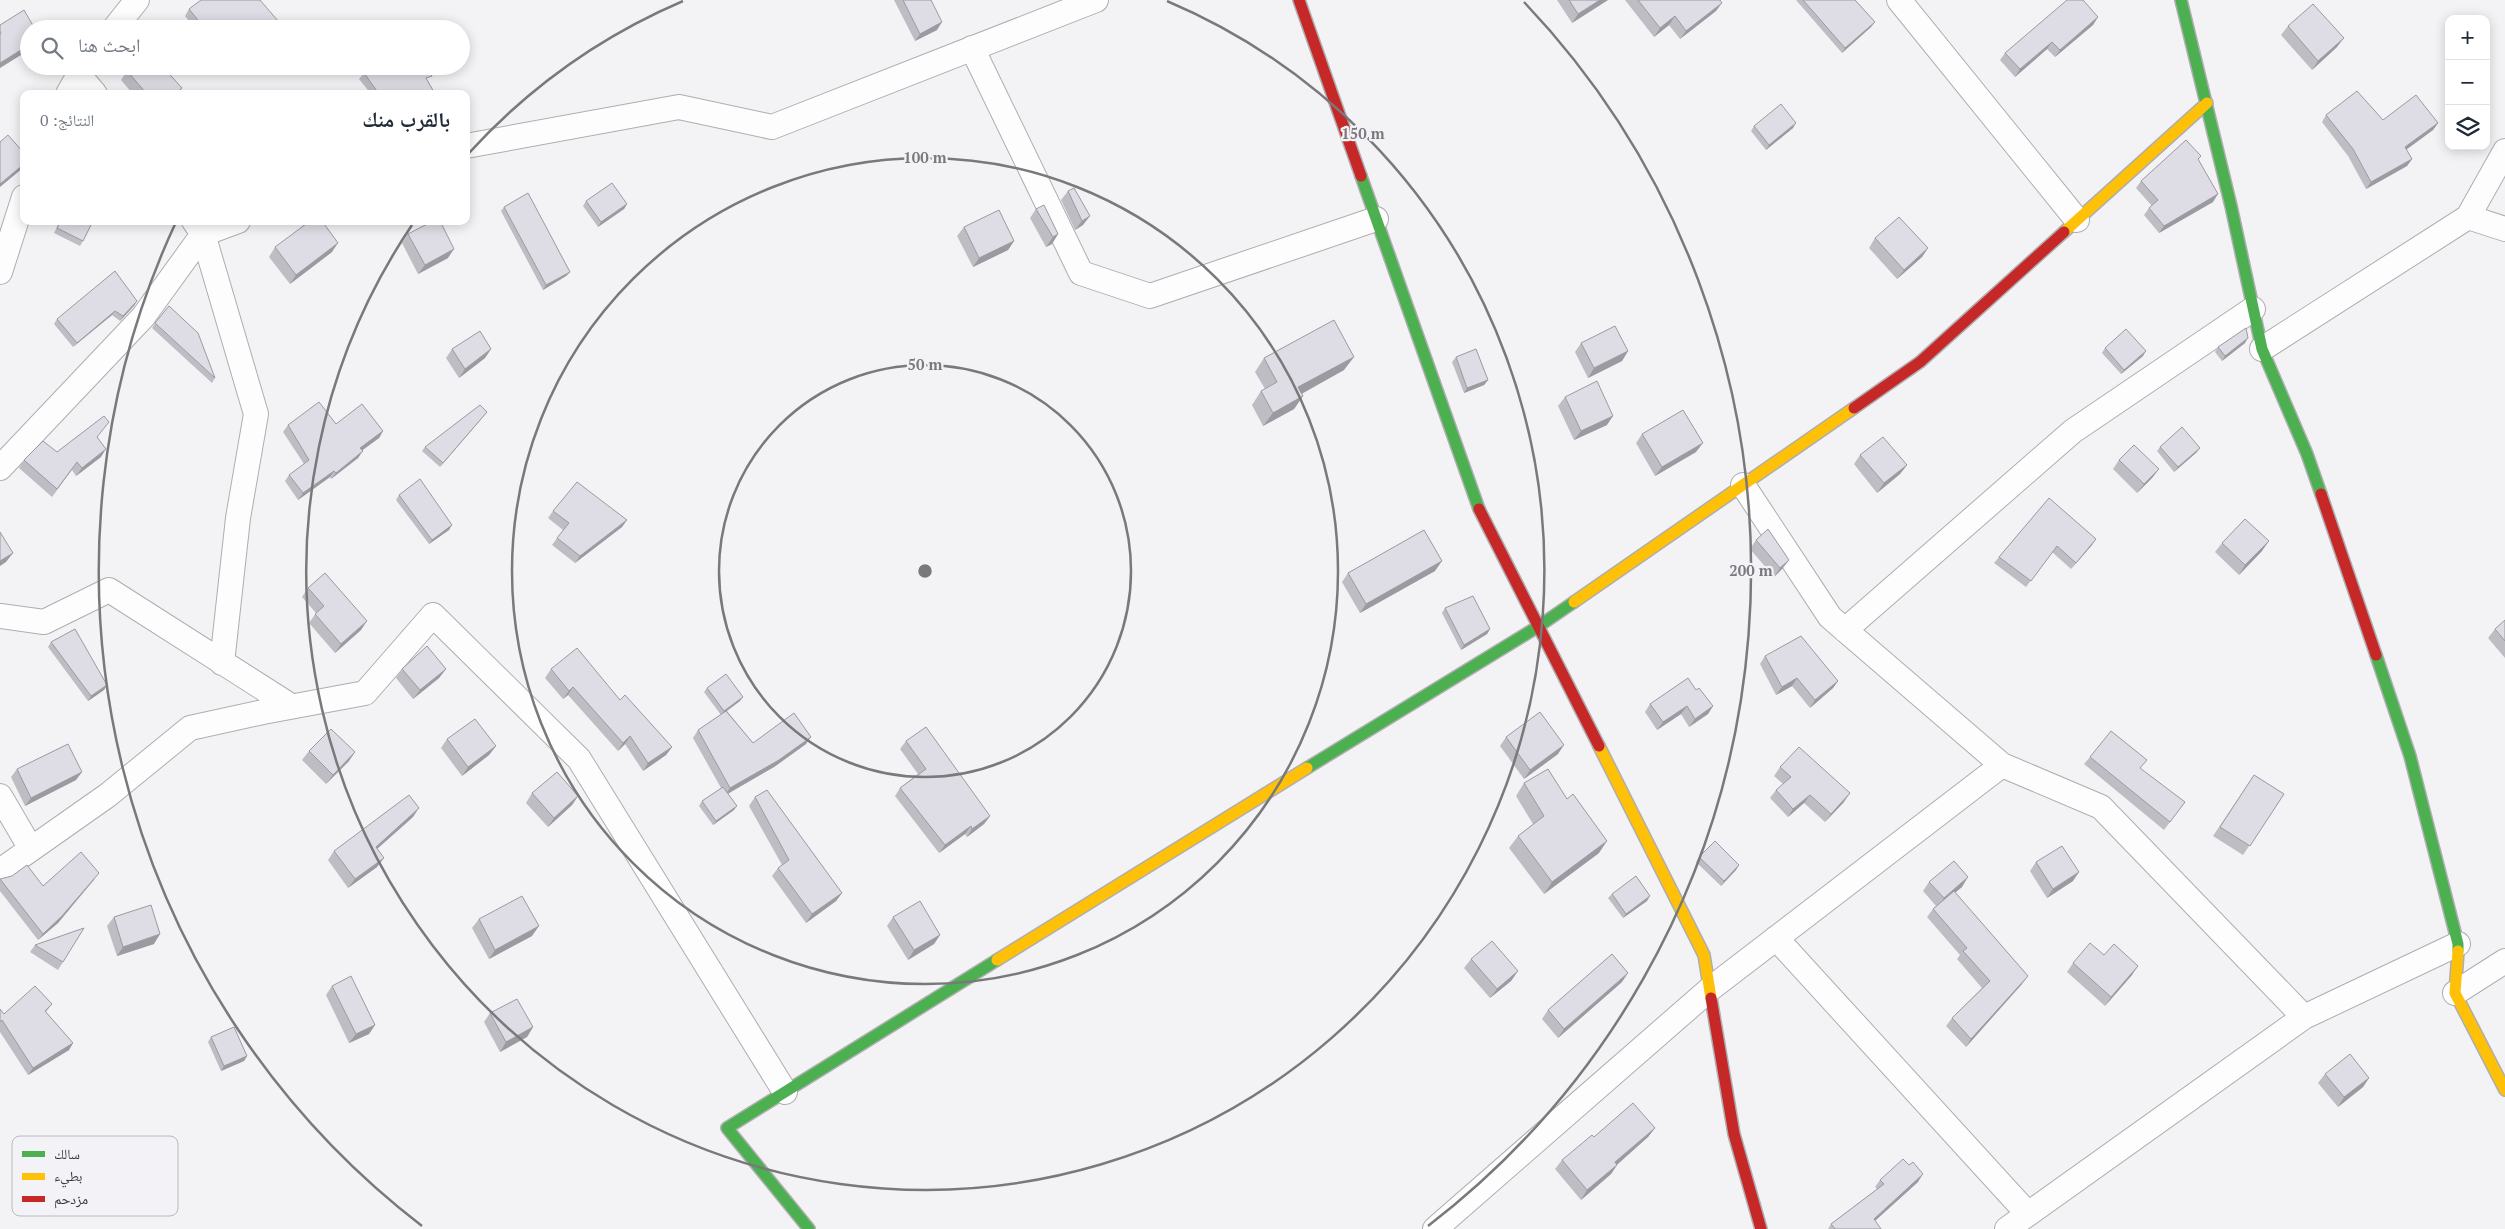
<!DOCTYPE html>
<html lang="ar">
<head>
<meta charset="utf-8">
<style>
	:root { --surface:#fff; --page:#f6f6f7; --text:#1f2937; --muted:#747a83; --line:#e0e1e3 }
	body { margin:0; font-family:"PT Serif","Noto Naskh Arabic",serif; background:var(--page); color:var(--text); direction:rtl }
	.controls { position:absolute; right:15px; top:15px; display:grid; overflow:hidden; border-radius:10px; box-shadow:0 2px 12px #0003 }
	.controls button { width:45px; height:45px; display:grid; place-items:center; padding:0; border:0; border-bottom:1px solid var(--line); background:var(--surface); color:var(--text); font:25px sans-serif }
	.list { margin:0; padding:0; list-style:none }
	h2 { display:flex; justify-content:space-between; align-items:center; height:65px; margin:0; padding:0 20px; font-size:21px }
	h2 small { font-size:16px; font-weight:400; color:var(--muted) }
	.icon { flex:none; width:28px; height:28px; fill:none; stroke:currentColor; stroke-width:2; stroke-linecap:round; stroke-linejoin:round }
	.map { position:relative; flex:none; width:2505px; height:1229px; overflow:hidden; direction:ltr }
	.search { position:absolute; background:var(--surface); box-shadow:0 2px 12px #0003; left:20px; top:20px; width:450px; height:55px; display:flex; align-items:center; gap:12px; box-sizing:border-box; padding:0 18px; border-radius:28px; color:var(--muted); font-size:19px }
	.panel { position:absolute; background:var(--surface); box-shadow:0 2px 12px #0003; left:20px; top:90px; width:450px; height:135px; border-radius:10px; direction:rtl }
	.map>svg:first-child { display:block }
</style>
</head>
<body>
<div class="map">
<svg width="2505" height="1229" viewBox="0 0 2505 1229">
	<rect width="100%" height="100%" fill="#f3f3f6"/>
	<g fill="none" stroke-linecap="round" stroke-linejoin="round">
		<g stroke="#aeaeb1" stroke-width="26">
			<path id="street" d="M1899,0L2077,220
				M114,29L137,0
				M972,48L1081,273L1150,296L1376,219
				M78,74L95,94
				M68,94L84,66
				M466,146L679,107L772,127L1096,0
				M2468,217L2505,229
				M194,221L203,234L256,414L238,518L222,663
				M0,272L24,197
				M2262,349L2468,217L2505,151
				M0,468L143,317L203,234L238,221
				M1743,485L1830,617L2002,765
				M0,616L44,622L109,590L291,706
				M1845,630L2073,431L2253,309
				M0,796L31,849
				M0,871L108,795L190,728L263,712L365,693L433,615L579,759L785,1092
				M1776,938L2028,1214
				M2455,993L2505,961
				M1435,1229L1710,989L2002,765L2101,807L2304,1017
				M2007,1229L2304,1017L2458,944"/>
		</g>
		<g stroke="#aeaeb1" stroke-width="14">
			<path id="fast" d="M2181,0L2231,206L2262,349L2307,454L2321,494
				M1361,176L1479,509
				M2376,655L2410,756L2458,944V951
				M1307,768L1539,626L1574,602
				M809,1229L727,1128L997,960"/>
		</g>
		<g stroke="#aeaeb1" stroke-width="14">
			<path id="slow" d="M2064,232L2207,103
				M1574,602L1854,408
				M1599,746L1704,955L1711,998
				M2458,951L2455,993L2505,1090
				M997,960L1307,768"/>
		</g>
		<g stroke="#aeaeb1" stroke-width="14">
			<path id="jam" d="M1299,0L1361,176
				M1854,408L1920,362L2064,232
				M2321,494L2376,655
				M1479,509L1599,746
				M1711,998L1734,1134L1761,1229"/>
		</g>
		<use href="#street" stroke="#fdfdfe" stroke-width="24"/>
		<use href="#fast" stroke="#4caf50" stroke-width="11"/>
		<use href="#slow" stroke="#ffc107" stroke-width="11"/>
		<use href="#jam" stroke="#c62828" stroke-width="11"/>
	</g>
	<path fill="#bfbdc4" d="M894,0H931L937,30L915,41Z
		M1557,0H1608L1572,23Z
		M1625,0H1720L1716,11L1680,39L1669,25L1654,37Z
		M1796,0H1855L1875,22L1871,27L1842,53Z
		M189,9L285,29H195L185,16Z
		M2098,17L2093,25L2055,57L2047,49L2015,77L2000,60L2005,53Z
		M2288,26L2337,47L2312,70L2281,35Z
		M234,66H248L241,73Z
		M127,71L182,88L178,94H133L121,80Z
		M364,73L428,81L435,94H371L359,79Z
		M2326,115L2383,120L2438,123L2433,130L2406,150L2412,159L2407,166L2366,189L2348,156L2322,122Z
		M1754,126L1793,128L1766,150L1751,131Z
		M2201,156L2198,160L2213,202L2159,233L2144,215L2149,208L2152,206L2136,188L2141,181Z
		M1074,188L1083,225L1075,230L1061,200L1068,191Z
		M586,201L627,204L624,209L598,227L583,206Z
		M504,207L570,272L566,276L543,290L501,211Z
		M1036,209L1058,234L1052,244L1046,247L1030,218Z
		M60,221H93L83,241L80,246L54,233Z
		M964,227L1014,241L1008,250L973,267L957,236Z
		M408,234L448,258L418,274L402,243Z
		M1875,238L1928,248L1922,257L1897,279L1869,248Z
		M275,247L332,252L290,284L269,257Z
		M137,301L120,321L112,315L73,347L54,324L57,319Z
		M155,323L215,378L212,383L152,328Z
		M1581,343L1628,351L1622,361L1588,378L1575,352Z
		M2245,343L2222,361L2215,352L2218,347Z
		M2105,348L2143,356L2121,374L2102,353Z
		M452,349H491L485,358L459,378L446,358Z
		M1456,357L1488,380L1484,385L1464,393L1452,362Z
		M1264,358L1344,370L1302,393L1303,396L1294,409L1263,426L1252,405L1261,391L1265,389L1255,372Z
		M1565,397L1607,425L1574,440L1558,406Z
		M487,412L440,467L422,451L425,447Z
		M336,424L383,431L379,438L362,450L358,458L331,479L330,477L298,500L285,481L289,475L304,464L283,432L288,425Z
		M1642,434L1696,452L1655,476L1636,443Z
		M97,437L101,457L76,476L72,470L52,497L19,468L24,460L57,452Z
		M2160,447L2197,452L2174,472L2157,451Z
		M1860,455L1907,465L1900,474L1877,493L1854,464Z
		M2119,460L2159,469L2152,478L2137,493L2113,469Z
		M399,495L449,530L429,544L396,500Z
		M2049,498L2092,545L2071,569L2052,552L2026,587L1994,563L1999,557Z
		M553,511L627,520L622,527L575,563L552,545L563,530L548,518Z
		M1756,540L1789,560L1782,569L1774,577L1750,549Z
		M2222,543L2262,551L2239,575L2215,552Z
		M1435,571L1360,613L1342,582L1348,573Z
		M308,588L361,630L335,653L309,623L316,613L302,597Z
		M1445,608L1490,629L1487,634L1461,650L1442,613Z
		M2505,620V658L2488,638L2495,629Z
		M51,642L107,685L104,690L88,701L48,647Z
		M1765,656L1838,681L1833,688L1810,708L1792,686L1776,695L1760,664Z
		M402,669H446L439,678L413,699L396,678Z
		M551,669L620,700L672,747L666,755L643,771L625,744L618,751L568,695L563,699L545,678Z
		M707,688L740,701L727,711L753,743L806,744L774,767L728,794L734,810L713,825L699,806L702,801L721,788L693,738L698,730L721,715L704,692Z
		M1696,690L1713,706L1708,714L1689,727L1681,714L1657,730L1645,712L1650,704Z
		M1506,737L1558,754L1524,779L1500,746Z
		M447,739L496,746L489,755L462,776L441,748Z
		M906,741L990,816L984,824L967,837L965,834L939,853L895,796L900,788L918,774L900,749Z
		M309,751L349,761L326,784L302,760Z
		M2090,757L2185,802L2164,830L2084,764Z
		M1780,767L1844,802L1825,822L1804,803L1788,817L1770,798L1776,790L1783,784L1774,776Z
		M17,769L76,780L25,806L11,777Z
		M2254,775L2284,794L2243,855L2213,836Z
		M1524,783L1599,853L1544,894L1509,848L1518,836L1533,824L1516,796Z
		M532,793L578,796L572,805L548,827L526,803Z
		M755,797L842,893L836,901L806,923L772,876L778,868L782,865L749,806Z
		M413,817L377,849V867L348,888L328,860L334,851Z
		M1699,857L1736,870L1721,886L1696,862Z
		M2036,862L2073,881L2047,898L2030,871Z
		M0,879L43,886L95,879L58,923L38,940L0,891Z
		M1929,882L1962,887L1955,892L2022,984L1966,1047L1946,1026L1952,1018L1982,988L1957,959L1960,955L1927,917L1933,909L1936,906L1923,891Z
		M1612,894L1647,901L1623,918L1608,898Z
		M114,917L154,944L117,956L107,926Z
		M893,917L940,935L934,944L908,960L887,926Z
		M479,919L532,936L489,959L472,928Z
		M35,945L63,962L58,970L30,952Z
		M2104,955L2132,975L2105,1006L2067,972L2073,963Z
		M1471,959L1518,971L1511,981L1490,998L1464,968Z
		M1622,982L1558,1038L1542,1019L1548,1010Z
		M332,986L375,1025L369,1034L349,1043L326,995Z
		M52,1004L46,1012L73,1043L69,1050L28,1075L0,1032V1009L4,1014Z
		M490,1013L533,1027L527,1037L500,1052L484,1022Z
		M211,1037L247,1056L244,1061L221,1071L208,1042Z
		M2325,1074L2369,1078L2363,1087L2338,1107L2318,1083Z
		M1655,1128L1648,1137L1617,1164V1165L1611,1174L1581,1200L1555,1169L1562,1160L1594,1137Z
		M1880,1180L1918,1182L1875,1221L1881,1229H1828L1831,1224L1877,1189L1875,1187Z
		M94,1184L131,1189L103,1207L91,1189Z"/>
	<path fill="#9b9aa0" d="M1600,0H1608L1572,23L1578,14Z
		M1722,3L1716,11L1680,39L1686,31Z
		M1675,16L1669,25L1654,37L1660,28Z
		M2098,17L2093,25L2055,57L2060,50Z
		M942,22L937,30L915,41L920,34Z
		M1875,22L1871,27L1842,53L1845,48Z
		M2344,38L2337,47L2312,70L2318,61Z
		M2052,42L2047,49L2015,77L2020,69Z
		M29,45V50L0,68V63Z
		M246,66H248L241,73Z
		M1796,123L1793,128L1766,150L1769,145Z
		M2438,123L2433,130L2400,154L2405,147Z
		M2412,159L2407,166L2366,189L2371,182Z
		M24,164V167L23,168L0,187V184Z
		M2218,194L2213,202L2159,233L2164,226Z
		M627,204L624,209L598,227L601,222Z
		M1090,216L1083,225L1075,230L1082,221Z
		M1058,234L1052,244L1046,247L1053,237Z
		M1014,241L1008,250L973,267L979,258Z
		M338,243L332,252L290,284L296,275Z
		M1928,248L1922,257L1897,279L1904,270Z
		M454,249L448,258L418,274L425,265Z
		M570,272L566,276L543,290L546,285Z
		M137,301L134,306L120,321L123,316Z
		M115,311L112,315L73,347L77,343Z
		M2248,338L2245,343L2222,361L2225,356Z
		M491,349L485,358L459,378L465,369Z
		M1628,351L1622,361L1588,378L1594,368Z
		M2146,351L2143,356L2121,374L2124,370Z
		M1354,357L1344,370L1289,401L1298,387Z
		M1488,380L1484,385L1464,393L1467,388Z
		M1303,396L1294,409L1263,426L1273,413Z
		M487,412L483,417L440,467L443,463Z
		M1613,416L1607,425L1574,440L1581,431Z
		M383,431L379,438L356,455L360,448Z
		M1703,443L1696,452L1655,476L1662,467Z
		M2200,448L2197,452L2174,472L2178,467Z
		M106,449L101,457L76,476L82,468Z
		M363,451L358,458L331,479L336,473Z
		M1907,465L1900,474L1877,493L1884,483Z
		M2159,469L2152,478L2137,493L2144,484Z
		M334,471L330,477L298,500L303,493Z
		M627,520L622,527L575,563L580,556Z
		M452,525L449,530L429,544L432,540Z
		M2096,539L2092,545L2071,569Z
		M2269,541L2262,551L2239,575L2245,565Z
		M13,553L6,562L0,566V561Z
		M1789,560L1782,569L1774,577L1780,568Z
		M1442,561L1435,571L1360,613L1366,604Z
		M367,621L361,630L335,653L341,644Z
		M1490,629L1487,634L1461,650L1464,645Z
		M446,669L439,678L413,699L420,690Z
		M1797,678L1792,686L1776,695L1782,687Z
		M1838,681L1833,688L1810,708L1815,700Z
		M107,685L104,690L88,701L91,696Z
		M573,687L568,695L563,699L569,691Z
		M743,697L740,701L721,715L724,711Z
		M1687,706L1681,714L1657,730L1663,722Z
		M1713,706L1708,714L1689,727L1695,719Z
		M630,736L625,744L618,751L623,743Z
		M811,737L806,744L774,767L725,795L730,788Z
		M1564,745L1558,754L1524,779L1530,770Z
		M496,746L489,755L462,776L468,767Z
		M672,747L666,755L643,771L648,763Z
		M355,752L349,761L326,784L333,775Z
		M82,772L76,780L25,806L31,798Z
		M1850,793L1844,802L1825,822L1831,814Z
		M1810,795L1804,803L1788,817L1793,809Z
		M578,796L572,805L548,827L554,818Z
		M737,806L734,810L713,825L716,821Z
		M419,808L413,817L369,856L376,847Z
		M990,816L984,824L967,837L972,829Z
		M971,826L965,834L939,853L945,845Z
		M1607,841L1599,853L1544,894L1552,882Z
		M384,858L377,867L348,888L355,879Z
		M1739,865L1736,870L1721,886L1724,881Z
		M2079,872L2073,881L2047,898L2053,889Z
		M99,873L58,923L38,940L43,934Z
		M1968,877L1962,887L1937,908L1944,898Z
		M842,893L836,901L806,923L812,914Z
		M1650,896L1647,901L1623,918L1626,914Z
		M539,926L532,936L489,959L495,950Z
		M160,934L154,944L117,956L123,947Z
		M940,935L934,944L908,960L914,950Z
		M2138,966L2132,975L2105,1006L2111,997Z
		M1518,971L1511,981L1490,998L1497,989Z
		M1628,973L1622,982L1558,1038L1564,1029Z
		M2028,976L2022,984L1966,1047L1971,1039Z
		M375,1025L369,1034L349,1043L356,1034Z
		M533,1027L527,1037L500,1052L506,1042Z
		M73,1043L69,1050L28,1075L33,1068Z
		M247,1056L244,1061L221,1071L224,1066Z
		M2369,1078L2363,1087L2338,1107L2344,1097Z
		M1655,1128L1648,1137L1609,1172L1615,1162Z
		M1617,1165L1611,1174L1581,1200L1587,1190Z
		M1923,1174L1918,1182L1868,1227L1874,1219Z
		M134,1184L131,1189L103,1207L107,1203Z"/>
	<path fill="#dedce4" stroke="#9b9aa0" d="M201,0H260L285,29H205L189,9Z
		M903,0H931L942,22L920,34Z
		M1569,0H1600L1578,14Z
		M1638,0H1720L1722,3L1686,31L1675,16L1660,28Z
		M1803,0H1855L1875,22L1845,48Z
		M2067,0H2083L2098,17L2060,50L2052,42L2020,69L2005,53Z
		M2313,4L2344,38L2318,61L2288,26Z
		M24,10L35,29H29V45L0,63V34L1,33L0,31V25Z
		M133,66H162L182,88L175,94H147L127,71Z
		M376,66H427L432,76L426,78L435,94H379L364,73Z
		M2357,91L2383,120L2416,95L2438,123L2405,147L2412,159L2371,182L2353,149L2326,115Z
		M1781,104L1796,123L1769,145L1754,126Z
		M8,135L24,153V164L0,184V142Z
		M2186,140L2201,156L2198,159L2218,194L2164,226L2149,208L2158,200L2141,181Z
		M612,183L627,204L601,222L586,201Z
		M1074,188L1090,216L1082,221L1068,191Z
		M528,193L570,272L546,285L504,207Z
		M1044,205L1058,234L1053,237L1036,209Z
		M999,210L1014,241L979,258L964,227Z
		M1899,217L1928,248L1904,270L1875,238Z
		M61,221H93L83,241L57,228Z
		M310,221H322L338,243L296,275L275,247Z
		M433,221H440L454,249L425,265L408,234Z
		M115,271L137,301L123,316L115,311L77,343L57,319Z
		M169,306L198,333L215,378L155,323Z
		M1334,320L1354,357L1298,387L1303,396L1273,413L1261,391L1277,382L1264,358Z
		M1615,326L1628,351L1594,368L1581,343Z
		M2246,328L2248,338L2225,356L2218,347Z
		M2126,329L2146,351L2124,370L2105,348Z
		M480,331L491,349L465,369L452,349Z
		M1476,349L1488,380L1467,388L1456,357Z
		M1597,381L1613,416L1581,431L1565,397Z
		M319,402L336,424L362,404L383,431L360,448L363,451L336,473L334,471L303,493L289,475L309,460L288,425Z
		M480,405L487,412L443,463L425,447Z
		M1683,410L1703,443L1662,467L1642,434Z
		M104,416L109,422L97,437L106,449L82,468L77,462L57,489L24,460L43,441L57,452Z
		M2182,427L2200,448L2178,467L2160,447Z
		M1883,437L1907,465L1884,483L1860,455Z
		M2134,445L2159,469L2144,484L2119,460Z
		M420,479L452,525L432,540L399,495Z
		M577,482L627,520L580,556L557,538L569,523L553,511Z
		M2049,498L2096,539L2076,563L2057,546L2031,581L1999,557Z
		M2245,519L2269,541L2245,565L2222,543Z
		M1768,529L1789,560L1780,568L1756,540Z
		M1424,530L1442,561L1366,604L1348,573Z
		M0,532L13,553L0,561Z
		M325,573L367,621L341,644L315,614L324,606L308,588Z
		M1473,596L1490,629L1464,645L1445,608Z
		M2505,620V641L2495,629Z
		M75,629L107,685L91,696L51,642Z
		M1801,636L1838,681L1815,700L1797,678L1782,687L1765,656Z
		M427,646L446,669L420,690L402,669Z
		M577,648L620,700L625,695L672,747L648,763L630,736L623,743L573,687L569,691L551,669Z
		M726,674L743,697L724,711L707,688Z
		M1688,678L1696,690L1699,688L1713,706L1695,719L1687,706L1663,722L1650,704Z
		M726,711L753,743L794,713L811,737L779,760L730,788L698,730Z
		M1540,712L1564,745L1530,770L1506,737Z
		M475,719L496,746L468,767L447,739Z
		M926,727L990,816L972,829L971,826L945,845L900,788L926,769L906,741Z
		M331,729L355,752L333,775L309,751Z
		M2111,731L2147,760L2140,768L2185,802L2170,822L2090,757Z
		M68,744L82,772L31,798L17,769Z
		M1799,747L1850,793L1831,814L1810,795L1793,809L1776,790L1791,777L1780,767Z
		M1548,769L1567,799L1573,794L1607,841L1552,882L1518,836L1544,816L1524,783Z
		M557,772L578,796L554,818L532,793Z
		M2254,775L2284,794L2250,846L2220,827Z
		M723,787L737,806L716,821L702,801Z
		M767,790L842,893L812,914L778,868L789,860L755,797Z
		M409,795L419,808L376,847L384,858L355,879L334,851Z
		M1715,841L1739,865L1724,881L1699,857Z
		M2062,846L2079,872L2053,889L2036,862Z
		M81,852L99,873L62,916L43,934L0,879L12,876L27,865L43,886Z
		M1954,861L1968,877L1944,898L1929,882Z
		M1636,876L1650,896L1626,914L1612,894Z
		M1954,891L2028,976L1971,1039L1952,1018L1990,981L1963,951L1967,948L1933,909Z
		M522,896L539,926L495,950L479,919Z
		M920,901L940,935L914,950L893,917Z
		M151,905L160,934L123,947L114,917Z
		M84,928L63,962L35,945Z
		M1492,941L1518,971L1497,989L1471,959Z
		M2090,943L2104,955L2114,944L2138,966L2111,997L2073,963Z
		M1612,954L1628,973L1564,1029L1548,1010Z
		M351,976L375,1025L356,1034L332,986Z
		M35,986L52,1004L45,1011L73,1043L33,1068L2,1020L0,1022V1009L4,1014Z
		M517,999L533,1027L506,1042L490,1013Z
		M234,1027L247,1056L224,1066L211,1037Z
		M2350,1054L2369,1078L2344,1097L2325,1074Z
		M1633,1103L1655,1128L1615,1162L1617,1165L1587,1190L1562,1160L1592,1135L1594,1137Z
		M1903,1159L1909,1165L1913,1162L1923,1174L1874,1219L1881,1229H1835L1831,1224L1884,1184L1880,1180Z"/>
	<g fill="none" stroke="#79797c" stroke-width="2.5">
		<circle cx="925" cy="571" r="206"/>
		<circle cx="925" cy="571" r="413"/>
		<path d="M469 153A619 619 0 0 1 683 1M1167 1A619 619 0 1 1 412 225"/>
		<path d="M422 1226A826 826 0 0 1 176 222M1524 2A826 826 0 0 1 1428 1226"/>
	</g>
	<rect x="12" y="1136" width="166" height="80" rx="8" fill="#f2f2f7" stroke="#bababe" stroke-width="1"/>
	<rect x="22" y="1151" width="23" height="6" fill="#4caf50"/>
	<rect x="22" y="1173" width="23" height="7" fill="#ffc107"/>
	<rect x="22" y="1196" width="23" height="6" fill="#c62828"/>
	<g font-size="14" fill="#38383a">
		<text x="54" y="1159">سالك</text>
		<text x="54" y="1181">بطيء</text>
		<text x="54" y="1204">مزدحم</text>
	</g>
	<circle cx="925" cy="571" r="8" fill="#79797c" stroke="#f2f2f7" stroke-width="2.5"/>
	<g font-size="15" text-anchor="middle" font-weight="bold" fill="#79797c" stroke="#f2f2f7" stroke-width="4.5" stroke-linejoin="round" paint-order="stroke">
		<text x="1363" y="139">150 m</text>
		<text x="925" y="163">100 m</text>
		<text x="925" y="370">50 m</text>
		<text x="1751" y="576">200 m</text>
	</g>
</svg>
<div class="controls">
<button>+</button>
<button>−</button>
<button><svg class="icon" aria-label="layers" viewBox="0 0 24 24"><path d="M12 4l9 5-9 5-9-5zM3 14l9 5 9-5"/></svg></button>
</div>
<div class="search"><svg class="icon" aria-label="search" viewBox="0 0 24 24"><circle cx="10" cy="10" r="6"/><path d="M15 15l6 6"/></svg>ابحث هنا</div>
<section class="panel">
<h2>بالقرب منك<small>النتائج: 0</small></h2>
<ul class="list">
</ul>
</section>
</div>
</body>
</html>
